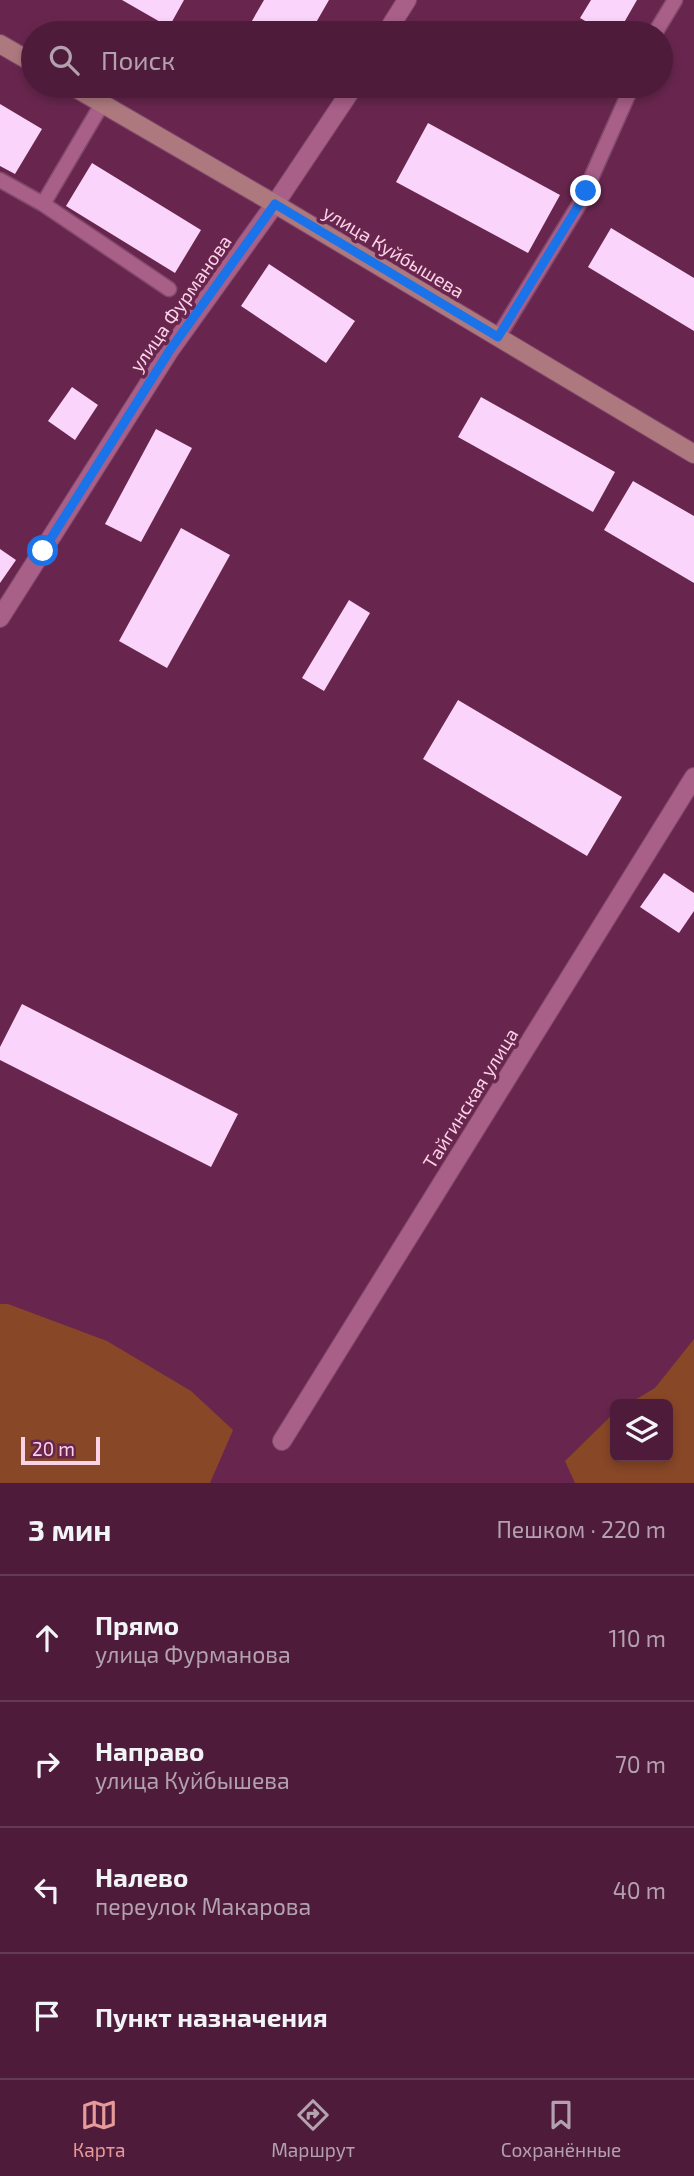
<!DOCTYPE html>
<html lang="ru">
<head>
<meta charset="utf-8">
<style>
	:root { --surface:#4e1c3a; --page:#582945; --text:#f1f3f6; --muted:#b3a1af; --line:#653a54; --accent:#e69b98 }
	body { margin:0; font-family:"Exo 2",sans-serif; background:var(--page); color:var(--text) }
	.controls { position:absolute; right:21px; bottom:21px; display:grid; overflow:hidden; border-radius:10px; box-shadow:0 4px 10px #0003 }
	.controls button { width:63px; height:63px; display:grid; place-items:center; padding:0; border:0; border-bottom:2px solid var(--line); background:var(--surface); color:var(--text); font:35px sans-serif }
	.scale { position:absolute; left:21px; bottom:18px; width:79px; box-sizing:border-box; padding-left:7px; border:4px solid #fcd2e7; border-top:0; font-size:19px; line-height:24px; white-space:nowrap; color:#fcd2e7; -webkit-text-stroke:5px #68264e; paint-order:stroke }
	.stop { position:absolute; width:21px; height:21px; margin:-16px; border:5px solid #1a73e8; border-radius:50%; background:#fff }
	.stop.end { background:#1a73e8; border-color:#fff; box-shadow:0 2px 7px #0008 }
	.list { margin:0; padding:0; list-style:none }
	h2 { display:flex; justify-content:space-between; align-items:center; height:91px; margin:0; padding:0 28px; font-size:30px }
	h2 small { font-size:23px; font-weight:400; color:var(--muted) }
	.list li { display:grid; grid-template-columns:46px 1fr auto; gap:21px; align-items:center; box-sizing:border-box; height:126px; padding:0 28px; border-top:2px solid var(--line) }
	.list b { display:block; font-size:26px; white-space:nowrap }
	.list p { margin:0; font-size:23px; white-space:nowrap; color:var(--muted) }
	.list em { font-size:23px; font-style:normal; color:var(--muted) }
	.icon { flex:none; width:38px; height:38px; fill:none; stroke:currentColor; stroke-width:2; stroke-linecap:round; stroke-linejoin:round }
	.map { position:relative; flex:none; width:694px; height:1483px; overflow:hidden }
	.search { position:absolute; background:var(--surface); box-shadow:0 4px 10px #0003; left:21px; right:21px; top:21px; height:77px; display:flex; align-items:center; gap:18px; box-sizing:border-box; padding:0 24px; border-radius:38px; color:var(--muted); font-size:26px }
	.sheet { height:595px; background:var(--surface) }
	nav { display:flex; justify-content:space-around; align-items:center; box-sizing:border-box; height:98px; border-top:2px solid var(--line); background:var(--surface); font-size:19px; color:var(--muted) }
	nav a { display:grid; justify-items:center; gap:4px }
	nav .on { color:var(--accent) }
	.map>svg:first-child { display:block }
</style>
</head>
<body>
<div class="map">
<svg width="694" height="1483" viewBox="0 0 694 1483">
	<rect width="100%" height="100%" fill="#68264e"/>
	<path fill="#884727" d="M0,1304H8L107,1341L191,1391L233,1430L210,1483H0Z
		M694,1339V1483H575L565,1461L615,1412V1457H668V1404H628L655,1388Z"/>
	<path fill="#fad4fa" d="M122,0H184L169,27Z
		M264,0H329L310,33H245Z
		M591,0H637L618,33H606L580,18Z
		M0,104L42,129L15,174L0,166Z
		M428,123L560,195L528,253L396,182Z
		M92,163L201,230L175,273L66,206Z
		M611,228L694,278V331L588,267Z
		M269,264L355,321L326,363L241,306Z
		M72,387L98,405L75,440L48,421Z
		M481,397L615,472L593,512L458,437Z
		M156,429L192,448L141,542L105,524Z
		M633,481L694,516V583L604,530Z
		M181,528L230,555L167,668L119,641Z
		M0,549L16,560L0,583Z
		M349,600L370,613L324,691L302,678Z
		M458,700L622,797L587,856L423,759Z
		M664,873L694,893V911L679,933L640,907Z
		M22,1004L238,1114L211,1167L0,1060V1047Z"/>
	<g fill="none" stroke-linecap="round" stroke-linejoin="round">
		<g stroke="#83496d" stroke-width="17">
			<path id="lane" d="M655,33L675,0
				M0,180L43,204L102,104
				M43,204L169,289
				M498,337L580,203L632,86"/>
		</g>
		<g stroke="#83496d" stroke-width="20">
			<path id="street" d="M386,33L407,0
				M0,618L170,350L275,204L354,86
				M282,1441L694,777"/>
		</g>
		<g stroke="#83496d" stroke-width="20">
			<path id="secondary" d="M0,44L33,63
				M72,86L275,204L694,454"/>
		</g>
		<use href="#lane" stroke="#a85f88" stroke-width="14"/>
		<use href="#street" stroke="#a85f88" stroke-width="18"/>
		<use href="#secondary" stroke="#ad797e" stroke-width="18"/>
	</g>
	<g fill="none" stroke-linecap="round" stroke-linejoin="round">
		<path stroke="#1a73e8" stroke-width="9" d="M43,551L170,350L275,204L498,337L580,203L586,191"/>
	</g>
	<g text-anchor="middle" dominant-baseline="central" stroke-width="7" stroke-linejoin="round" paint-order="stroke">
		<g font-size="19" fill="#fcd2e7" stroke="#68264e">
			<text transform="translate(394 251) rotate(31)">улица Куйбышева</text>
			<text transform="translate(180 303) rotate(-55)">улица Фурманова</text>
			<text transform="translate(470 1098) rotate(-58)">Тайгинская улица</text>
		</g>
	</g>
</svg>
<div class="controls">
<button><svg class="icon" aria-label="layers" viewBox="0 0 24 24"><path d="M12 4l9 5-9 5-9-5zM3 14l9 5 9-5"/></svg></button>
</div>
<div class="scale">20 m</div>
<div class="stop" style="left:43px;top:551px"></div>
<div class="stop end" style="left:586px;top:191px"></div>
<div class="search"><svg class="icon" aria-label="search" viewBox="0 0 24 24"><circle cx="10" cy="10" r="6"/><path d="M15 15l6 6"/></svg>Поиск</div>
</div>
<section class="sheet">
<h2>3 мин<small>Пешком · 220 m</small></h2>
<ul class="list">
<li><svg class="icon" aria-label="ahead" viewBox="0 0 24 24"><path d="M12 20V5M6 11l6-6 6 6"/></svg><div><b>Прямо</b><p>улица Фурманова</p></div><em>110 m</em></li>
<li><svg class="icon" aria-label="right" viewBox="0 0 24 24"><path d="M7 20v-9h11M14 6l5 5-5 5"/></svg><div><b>Направо</b><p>улица Куйбышева</p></div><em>70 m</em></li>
<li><svg class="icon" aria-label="left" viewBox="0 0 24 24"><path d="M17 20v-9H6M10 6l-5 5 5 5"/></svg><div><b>Налево</b><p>переулок Макарова</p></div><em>40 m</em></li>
<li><svg class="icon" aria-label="arrive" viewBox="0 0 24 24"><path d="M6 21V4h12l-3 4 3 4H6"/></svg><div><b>Пункт назначения</b></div></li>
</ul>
</section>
<nav>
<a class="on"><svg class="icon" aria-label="map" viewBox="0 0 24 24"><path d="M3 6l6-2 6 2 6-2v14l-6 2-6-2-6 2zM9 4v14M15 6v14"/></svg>Карта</a>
<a><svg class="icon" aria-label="directions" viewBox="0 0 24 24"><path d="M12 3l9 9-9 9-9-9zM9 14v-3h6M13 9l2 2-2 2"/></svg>Маршрут</a>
<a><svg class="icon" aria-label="saved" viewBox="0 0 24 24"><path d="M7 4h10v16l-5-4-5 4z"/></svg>Сохранённые</a>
</nav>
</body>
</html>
